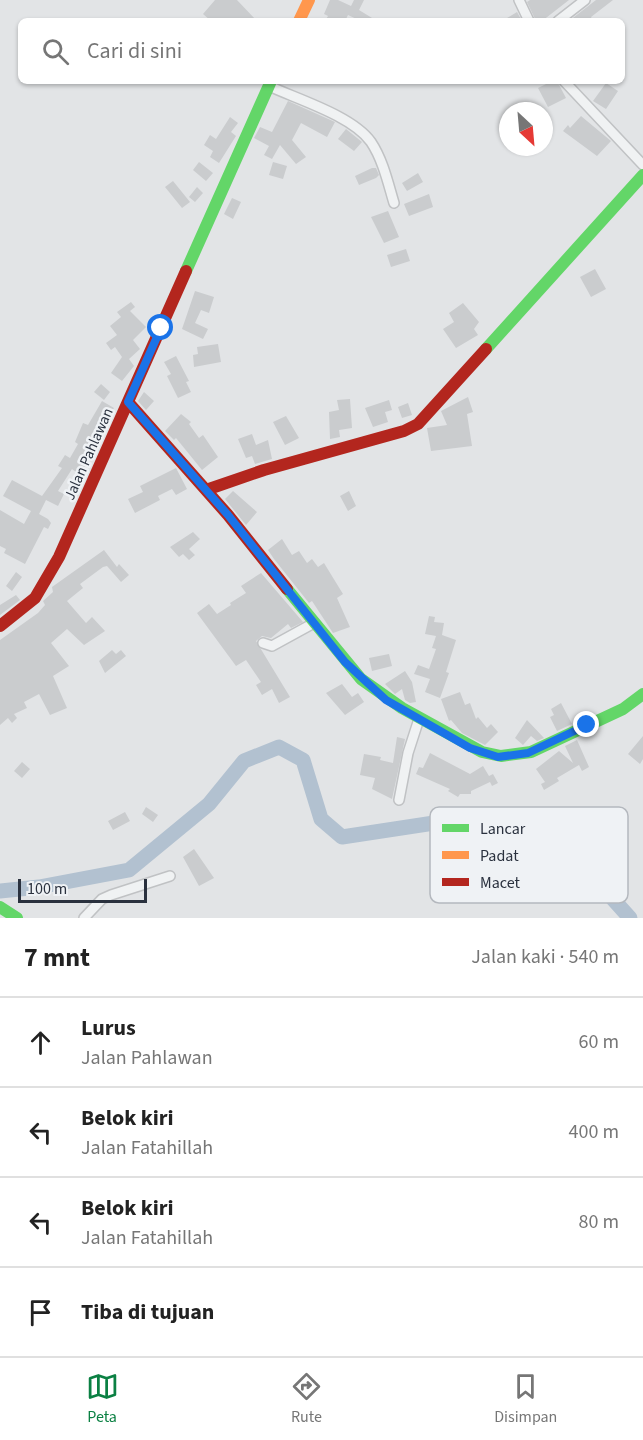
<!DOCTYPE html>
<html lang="id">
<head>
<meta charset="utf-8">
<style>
	:root { --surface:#fff; --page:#f6f6f6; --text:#222; --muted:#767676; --line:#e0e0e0; --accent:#0b8043 }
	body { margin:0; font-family:"Source Sans 3",sans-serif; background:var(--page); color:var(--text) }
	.compass { position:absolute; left:499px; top:102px; width:54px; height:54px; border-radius:50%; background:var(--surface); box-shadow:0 2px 4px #0004; rotate:154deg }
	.scale { position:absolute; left:18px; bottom:15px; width:129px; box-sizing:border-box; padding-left:6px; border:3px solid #2a313e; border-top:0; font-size:16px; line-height:21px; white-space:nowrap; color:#2a313e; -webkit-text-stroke:4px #eff2f5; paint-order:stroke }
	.stop { position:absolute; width:18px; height:18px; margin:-14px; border:4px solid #1a73e8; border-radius:50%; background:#fff }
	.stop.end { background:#1a73e8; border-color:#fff; box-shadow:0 2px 6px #0008 }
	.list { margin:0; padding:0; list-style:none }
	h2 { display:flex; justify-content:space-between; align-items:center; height:78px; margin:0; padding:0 24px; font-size:26px }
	h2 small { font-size:20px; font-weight:400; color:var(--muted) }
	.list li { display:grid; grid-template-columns:39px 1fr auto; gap:18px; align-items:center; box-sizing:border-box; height:90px; padding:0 24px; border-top:2px solid var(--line) }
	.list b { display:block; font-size:22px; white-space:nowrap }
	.list p { margin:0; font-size:20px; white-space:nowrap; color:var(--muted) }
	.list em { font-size:20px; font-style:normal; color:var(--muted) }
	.icon { flex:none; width:33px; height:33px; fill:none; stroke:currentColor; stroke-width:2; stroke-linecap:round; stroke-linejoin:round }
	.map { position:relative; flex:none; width:643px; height:918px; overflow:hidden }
	.search { position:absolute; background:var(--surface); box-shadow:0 2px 4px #0004; left:18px; right:18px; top:18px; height:66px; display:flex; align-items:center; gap:15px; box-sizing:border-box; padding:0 21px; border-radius:9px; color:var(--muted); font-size:22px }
	.sheet { height:438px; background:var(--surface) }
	nav { display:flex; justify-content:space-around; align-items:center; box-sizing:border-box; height:84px; border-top:2px solid var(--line); background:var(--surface); font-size:16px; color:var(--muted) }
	nav a { display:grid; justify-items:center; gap:3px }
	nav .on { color:var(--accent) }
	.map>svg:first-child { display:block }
</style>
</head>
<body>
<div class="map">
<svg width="643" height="918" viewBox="0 0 643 918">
	<rect width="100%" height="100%" fill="#e2e4e6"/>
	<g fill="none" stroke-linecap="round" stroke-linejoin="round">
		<path stroke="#b2c1d0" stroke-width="15" d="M0,891L39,887L129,870L209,804L244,761L279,747L303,760L321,819L342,837L434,823L531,822L568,849L630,918"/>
	</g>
	<path fill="#caccce" d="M215,0H237L257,21H211L203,14Z
		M330,0H338L351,6L354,0H364L359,10L377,21H361L348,15L345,21H325L328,16L324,14Z
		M530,0H569L542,21H536L527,2Z
		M596,0H613L591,17L593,21H569Z
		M517,12L522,21H502Z
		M552,81H557L566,98L548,107L538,88Z
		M606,83L618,91L606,109L593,101Z
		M288,101L335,122L327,137L301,123L292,140L306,157L296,164L280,145L272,159L264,155L269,146L254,138L260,127L272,132Z
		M581,116L611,141L597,156L563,131L568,125L570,128Z
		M230,117L238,123L231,132L236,136L219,163L210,157L213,151L204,145L210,135L216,139Z
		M346,129L362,142L354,151L338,139Z
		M199,162L213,173L206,181L193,170Z
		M273,162L287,166L283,179L269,175Z
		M372,168H376L379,175L376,178L359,185L355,176Z
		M418,173L423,182L407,191L402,183Z
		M173,181L190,202L182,208L165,187Z
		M197,187L203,193L195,202L189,197Z
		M429,194L433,207L409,216L404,204Z
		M232,198L241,202L233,219L224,214Z
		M388,211L399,237L384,243L371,217Z
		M406,249L410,261L391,267L387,255Z
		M595,269L606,289L591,297L580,277Z
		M195,291L214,297L209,313L201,310L195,323L208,329L203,339L182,329Z
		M131,302L135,307L130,311L146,327L133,340L140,349L129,359L134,366L122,381L111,373L122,357L115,347L111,350L106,343L117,335L110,326L121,317L117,312Z
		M463,303L479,322L474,329L478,335L456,348L443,329L454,322L449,313Z
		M218,344L221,362L194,367L193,355L198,354L197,347Z
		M176,356L189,381L186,382L191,392L178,398L167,376L171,374L164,362Z
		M101,384L110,392L104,400L94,392Z
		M144,392L154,401L146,410L138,401Z
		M468,397L473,412L467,414L472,446L431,451L427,428L447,425L441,411Z
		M350,399L352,428L339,430L340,437L330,439L329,412L339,410L337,400Z
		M389,400L392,410L385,412L388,422L373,427L365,408Z
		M102,401L114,408L88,451L91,453L87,464L80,475L72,469L58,491L64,494L58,506L46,500L39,514L48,519L51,523L48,529L44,527L25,564L4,553L6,549L0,546V510L24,524L31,511L3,496L12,480L42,496L62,468L58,466L65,455L70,458L78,444L75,442L83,423L88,425Z
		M408,403L412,415L402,418L398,407Z
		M181,414L191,422L189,424L199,438L203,435L218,457L202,470L176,438L174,440L165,431Z
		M286,416L299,438L285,445L273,422Z
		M252,434L256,445L268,440L272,459L255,464L252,456L246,458L238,439Z
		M176,468L187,489L176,495L172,489L158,496L160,500L135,513L128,499L143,492L140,486Z
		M233,491L257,512L246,525L225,499Z
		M349,491L356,506L348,511L340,496Z
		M193,532L200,539L189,549L195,555L189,560L183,554L179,557L170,547Z
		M282,539L292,555L299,551L307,563L312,559L318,567L324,563L343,594L337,598L350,627L333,633L312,601L309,603L274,559L268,550Z
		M104,550L117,567L119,564L129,575L121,582L107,566L103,567L80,584L83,588L67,601L86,623L92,617L105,631L84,645L67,629L51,643L69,666L53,676L67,708L50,715L39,694L24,702L27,708L14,714L17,718L12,723L8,718L0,725V640L38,613L45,605L43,601L53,592L52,587Z
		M16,572L22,577L12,591L6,586Z
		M261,573L303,622L291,628L288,624L271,638L262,636L256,641L290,697L279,703L272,689L262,695L256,685L261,682L246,660L236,666L197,613L209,604L217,614L231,605L230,603L246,593L241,586Z
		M16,595L20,600L0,615V605Z
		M429,616L435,617L434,622L444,623L442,635L456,640L446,672L449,673L440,698L425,692L430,679L414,674L418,665L429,669L436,649L432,648L436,636L425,634Z
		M112,650L116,654L121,650L126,656L105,673L99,661Z
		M389,654L392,666L372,671L369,658Z
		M405,671L412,682L416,702L410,703L405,700L402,689L395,694L385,684Z
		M342,684L352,697L358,693L364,702L345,715L326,693Z
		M460,692L465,705L470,703L476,719L478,717L487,728L491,724L498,732L485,745L462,733L451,720L449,721L441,699Z
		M561,703L572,724L557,731L550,717L554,715L551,709Z
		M527,720L544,738L537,741L531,736L523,745L515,738Z
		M643,736V759L640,764L628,754Z
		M397,737L405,739L392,799L372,789L375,778L360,775L364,754L381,757L380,760L393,763Z
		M577,740L589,767L582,771L579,765L557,778L559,781L544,790L541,784L545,782L536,769L559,751L573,763L565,746Z
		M430,753L470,774L483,766L489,776L493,774L498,783L492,786L490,782L471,791V794H460L458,797L448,791L450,789L416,774L419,767L423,768Z
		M22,762L30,769L22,778L14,771Z
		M146,807L158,815L153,822L142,814Z
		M125,812L130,821L113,830L108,821Z
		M194,849L214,878L199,886L183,857Z"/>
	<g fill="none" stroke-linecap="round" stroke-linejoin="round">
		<g stroke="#c0c2c4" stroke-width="12">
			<path id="street" d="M519,0L529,21
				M558,21L585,0
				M564,81L643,165
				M269,86C297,99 353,116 371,142C383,160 388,183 394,203
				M263,643L272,646L314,623
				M399,800L408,753L419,719
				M84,918L102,899L111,895L170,876"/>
		</g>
		<use href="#street" stroke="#f0f2f3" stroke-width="9"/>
		<path stroke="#63d668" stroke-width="12" d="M186,271L271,81
			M486,349L643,175
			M287,589L361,679L402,708L482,752L501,756L531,752L623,709L643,694
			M0,907L17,918"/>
		<path stroke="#ff974d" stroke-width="12" d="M299,21L309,0"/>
		<path stroke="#b3261e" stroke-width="12" d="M128,402L228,515L287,589
			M206,490L264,470L404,431L418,424L486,349
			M0,626L35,598L59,557L186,271"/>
	</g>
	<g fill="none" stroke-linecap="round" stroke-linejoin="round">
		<path stroke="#1a73e8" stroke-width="8" d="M161,328L128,402L228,515L345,662L386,700L470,748L498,757L528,753L587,725"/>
	</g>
	<g text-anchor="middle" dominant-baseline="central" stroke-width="5" stroke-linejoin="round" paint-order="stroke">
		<g font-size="15" fill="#2a313e" stroke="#eff2f5">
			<text transform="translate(89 454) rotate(-66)">Jalan Pahlawan</text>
		</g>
	</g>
	<rect x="430" y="807" width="198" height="96" rx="9" fill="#eff2f5" stroke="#b4b8be" stroke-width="1.5"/>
	<rect x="442" y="824" width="27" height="8" fill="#63d668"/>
	<rect x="442" y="851" width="27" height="8" fill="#ff974d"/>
	<rect x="442" y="878" width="27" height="8" fill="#b3261e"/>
	<g font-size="16" fill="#2a313e">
		<text x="480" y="834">Lancar</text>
		<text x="480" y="861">Padat</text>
		<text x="480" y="888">Macet</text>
	</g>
</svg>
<svg class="compass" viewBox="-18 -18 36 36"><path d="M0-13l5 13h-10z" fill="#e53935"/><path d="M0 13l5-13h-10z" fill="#767676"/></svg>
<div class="scale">100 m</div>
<div class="stop" style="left:161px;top:328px"></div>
<div class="stop end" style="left:587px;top:725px"></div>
<div class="search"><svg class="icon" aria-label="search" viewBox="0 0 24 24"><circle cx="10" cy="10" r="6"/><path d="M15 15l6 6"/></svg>Cari di sini</div>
</div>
<section class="sheet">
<h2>7 mnt<small>Jalan kaki · 540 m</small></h2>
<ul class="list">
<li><svg class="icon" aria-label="ahead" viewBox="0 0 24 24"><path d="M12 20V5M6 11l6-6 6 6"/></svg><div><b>Lurus</b><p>Jalan Pahlawan</p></div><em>60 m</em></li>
<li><svg class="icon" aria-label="left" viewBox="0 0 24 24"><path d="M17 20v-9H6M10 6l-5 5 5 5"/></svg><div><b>Belok kiri</b><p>Jalan Fatahillah</p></div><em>400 m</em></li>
<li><svg class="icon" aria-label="left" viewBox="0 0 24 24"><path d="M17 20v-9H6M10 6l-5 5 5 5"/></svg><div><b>Belok kiri</b><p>Jalan Fatahillah</p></div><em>80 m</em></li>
<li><svg class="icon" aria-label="arrive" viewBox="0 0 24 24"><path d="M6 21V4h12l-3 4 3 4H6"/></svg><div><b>Tiba di tujuan</b></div></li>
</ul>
</section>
<nav>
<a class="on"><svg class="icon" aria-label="map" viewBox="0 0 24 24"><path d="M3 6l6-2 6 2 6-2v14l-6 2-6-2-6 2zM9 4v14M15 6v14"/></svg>Peta</a>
<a><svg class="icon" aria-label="directions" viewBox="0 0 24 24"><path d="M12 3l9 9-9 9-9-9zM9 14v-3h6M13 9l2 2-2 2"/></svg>Rute</a>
<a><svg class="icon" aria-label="saved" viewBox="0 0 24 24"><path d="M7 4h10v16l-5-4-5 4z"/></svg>Disimpan</a>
</nav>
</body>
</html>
